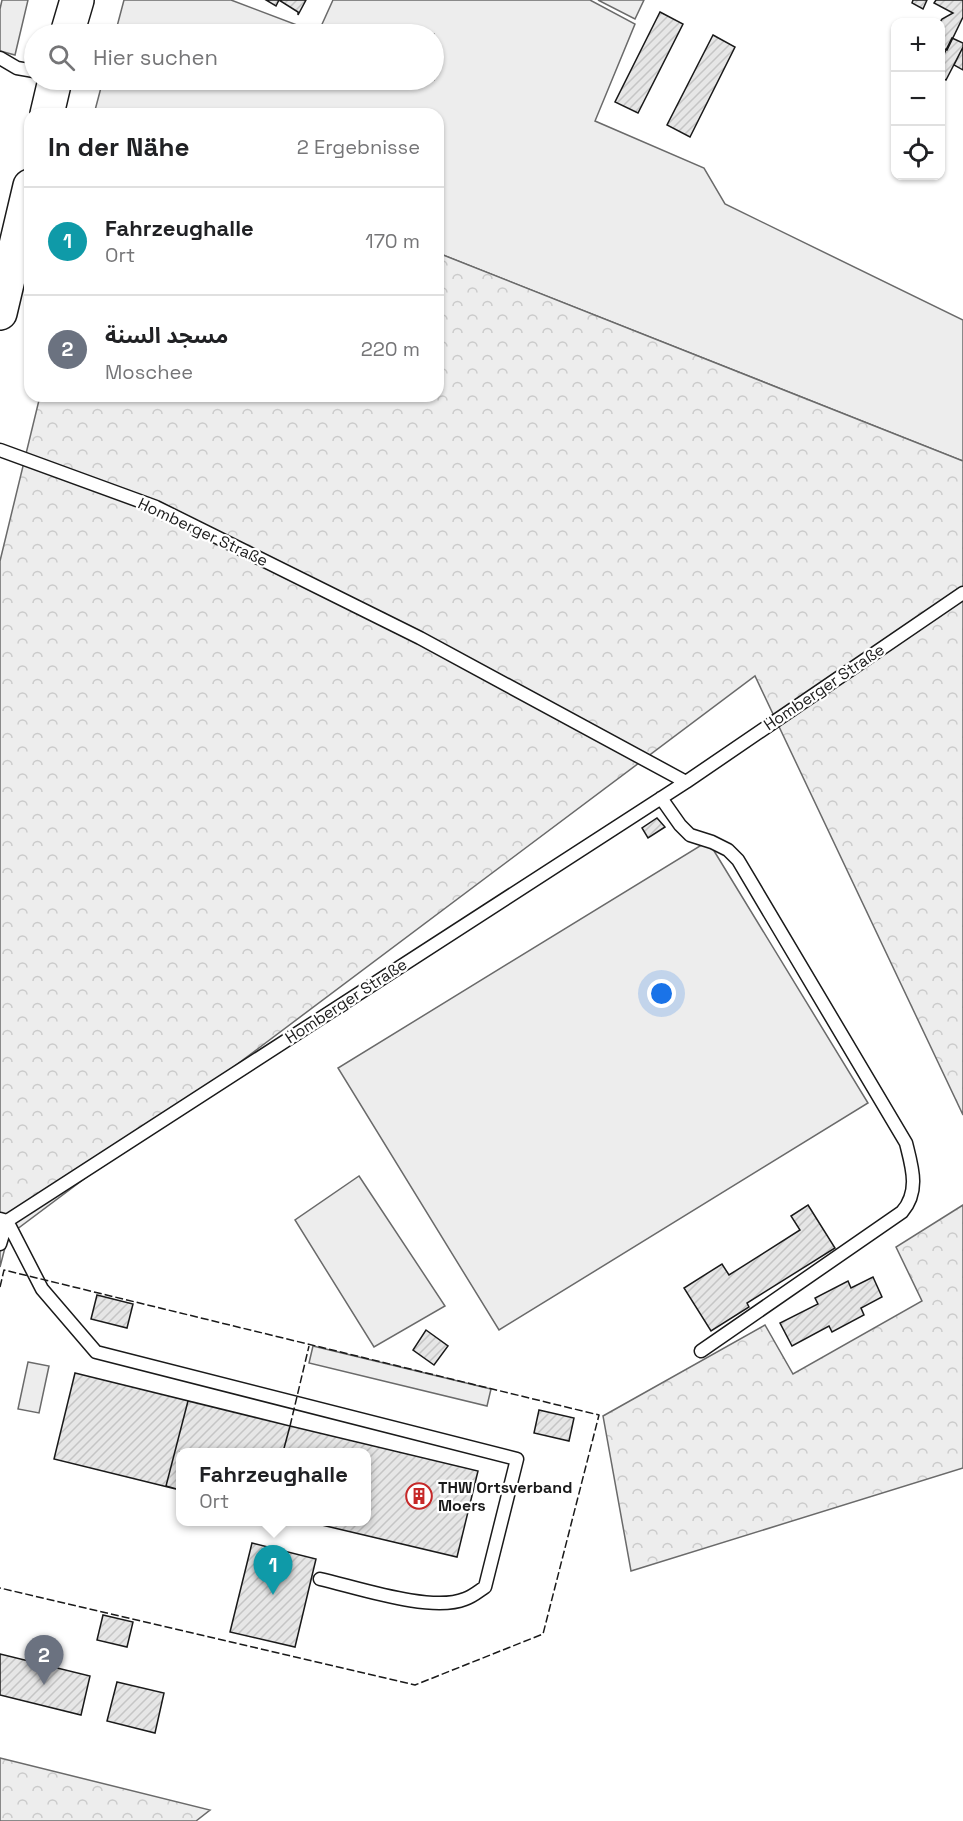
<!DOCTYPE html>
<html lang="de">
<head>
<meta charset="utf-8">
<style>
	:root { --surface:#fff; --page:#f6f6f6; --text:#202124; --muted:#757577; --line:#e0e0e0; --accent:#ea580c }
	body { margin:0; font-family:"Space Grotesk","Noto Sans Arabic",sans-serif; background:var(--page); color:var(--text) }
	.controls { position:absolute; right:18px; top:18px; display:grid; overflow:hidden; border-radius:12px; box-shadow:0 2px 4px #0004 }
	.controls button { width:54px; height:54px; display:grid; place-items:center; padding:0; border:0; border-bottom:2px solid var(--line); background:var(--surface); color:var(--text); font:30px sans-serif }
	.you { position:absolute; left:662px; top:994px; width:21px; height:21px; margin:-15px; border:4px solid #fff; border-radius:50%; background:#1a73e8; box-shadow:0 0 0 9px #1a73e833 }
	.badge { display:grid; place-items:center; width:39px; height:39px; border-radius:50%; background:var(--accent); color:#fff; font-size:20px; font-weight:700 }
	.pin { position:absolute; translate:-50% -50px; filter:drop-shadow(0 2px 3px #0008) }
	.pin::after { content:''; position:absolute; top:32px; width:21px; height:18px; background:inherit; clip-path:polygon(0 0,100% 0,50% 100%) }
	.popup { position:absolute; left:176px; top:1448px; width:195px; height:78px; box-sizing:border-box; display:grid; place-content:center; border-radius:12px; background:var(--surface); filter:drop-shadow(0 2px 4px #0005); font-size:20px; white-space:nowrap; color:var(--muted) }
	.popup b { font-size:22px; color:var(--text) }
	.popup::after { content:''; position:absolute; left:50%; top:100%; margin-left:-12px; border:12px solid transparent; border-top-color:var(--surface) }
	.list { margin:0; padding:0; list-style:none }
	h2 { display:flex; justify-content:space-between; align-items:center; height:78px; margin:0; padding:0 24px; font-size:26px }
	h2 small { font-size:20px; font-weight:400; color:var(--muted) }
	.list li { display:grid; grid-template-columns:39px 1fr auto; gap:18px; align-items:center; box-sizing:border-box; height:108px; padding:0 24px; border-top:2px solid var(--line) }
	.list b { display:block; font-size:22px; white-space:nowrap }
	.list p { margin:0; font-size:20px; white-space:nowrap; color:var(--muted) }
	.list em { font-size:20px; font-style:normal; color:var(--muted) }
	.icon { flex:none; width:33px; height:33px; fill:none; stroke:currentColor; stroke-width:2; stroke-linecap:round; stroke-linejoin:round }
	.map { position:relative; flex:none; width:963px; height:1821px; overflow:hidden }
	.search { position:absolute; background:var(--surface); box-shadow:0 2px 4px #0004; left:24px; top:24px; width:420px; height:66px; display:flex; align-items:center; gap:15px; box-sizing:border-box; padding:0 21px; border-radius:33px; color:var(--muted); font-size:22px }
	.panel { position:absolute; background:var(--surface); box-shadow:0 2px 4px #0004; left:24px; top:108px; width:420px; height:294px; border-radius:18px }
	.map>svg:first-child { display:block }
</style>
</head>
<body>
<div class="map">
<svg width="963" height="1821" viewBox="0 0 963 1821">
	<defs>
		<pattern id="forest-crowns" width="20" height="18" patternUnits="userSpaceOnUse" patternTransform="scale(1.5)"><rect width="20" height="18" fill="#ededed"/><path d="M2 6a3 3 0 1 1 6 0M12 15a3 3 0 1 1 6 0" fill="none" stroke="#cbcbcb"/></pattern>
		<pattern id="building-hatch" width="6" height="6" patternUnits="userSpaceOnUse" patternTransform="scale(1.5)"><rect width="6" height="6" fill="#e6e6e6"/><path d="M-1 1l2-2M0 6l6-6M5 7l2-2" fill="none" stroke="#c5c5c5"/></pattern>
	</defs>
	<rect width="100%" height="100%" fill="#fff"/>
	<path fill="#ededed" stroke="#6a6a6a" stroke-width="1.5" d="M2,0H28L15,55L0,51V9Z
		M124,0H231L318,33L333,0H590L635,24L595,121L704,168L725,204L963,320V461L438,253V114H94L103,80H434V34H115Z
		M598,0H644L635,19Z
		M708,841L868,1103L499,1330L338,1068Z
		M359,1176L445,1306L374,1347L295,1220Z
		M313,1346L491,1389L487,1406L309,1363Z
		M28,1362L49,1366L39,1413L18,1409Z"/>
	<path fill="url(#forest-crowns)" stroke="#6a6a6a" stroke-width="1.5" d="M438,253L963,461V1115L755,676L8,1236L0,1267V561L40,396H438Z
		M963,1205V1468L631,1571L603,1416L765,1325L793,1374L922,1301L896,1247Z
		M0,1758L210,1810L196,1821H0Z"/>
	<path fill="url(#building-hatch)" stroke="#1a1a1a" stroke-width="1.5" d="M266,0H306L298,15V12L279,0L276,6Z
		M913,0H927L923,9L912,3Z
		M936,0H963V17L947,50L940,47V22L942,19L953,13L934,3Z
		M660,12L683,24L638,113L615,102Z
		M713,35L735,47L690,137L667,125Z
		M952,38L963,43V47L946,80L940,77V62Z
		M963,47V70L954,65Z
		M657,818L665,827L648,838L642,828Z
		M808,1205L835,1248L747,1303L749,1307L711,1331L684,1288L722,1264L729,1275L800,1230L791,1216Z
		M873,1277L882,1297L861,1308L864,1315L832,1332L829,1326L792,1346L780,1323L818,1304L815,1298L848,1281L851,1288Z
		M97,1295L133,1304L127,1328L91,1319Z
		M426,1330L448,1346L434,1365L413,1350Z
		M75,1373L290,1426L283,1452H180V1490L54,1459Z
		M188,1401L290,1426L283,1452H180V1490L166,1486Z
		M539,1410L574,1418L569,1441L534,1433Z
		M290,1426L478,1471L457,1557L309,1522H366V1452H283Z
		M252,1543L316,1559L295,1647L230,1632Z
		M103,1615L133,1622L127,1647L97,1640Z
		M0,1654L90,1676L81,1715L0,1695Z
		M117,1682L164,1693L155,1733L107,1721Z"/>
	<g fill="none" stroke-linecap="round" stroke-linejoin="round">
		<g stroke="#1a1a1a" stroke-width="15">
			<path id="lane" d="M0,58L17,68L34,71
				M0,450L156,507L420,638L686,782
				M661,798L680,825L690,835L712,842L728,850L738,860L906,1143C912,1167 920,1191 902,1212L701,1351
				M0,1219L7,1221L686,782L963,593
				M0,1244L7,1221L42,1289L96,1352L517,1459L485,1587C479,1591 472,1597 465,1599C431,1613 356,1587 320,1579"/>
		</g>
		<g stroke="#1a1a1a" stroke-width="36">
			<path id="secondary" d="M67,34L77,0
				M47,114L55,80
				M0,313L30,186"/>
		</g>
		<use href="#lane" stroke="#fff" stroke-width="12"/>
		<use href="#secondary" stroke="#fff" stroke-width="33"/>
		<path stroke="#1a1a1a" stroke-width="1.5" stroke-dasharray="8 3" stroke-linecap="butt" d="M0,1287L4,1270L599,1415L543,1634L415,1685L0,1588
			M290,1426L309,1346"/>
	</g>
	<defs>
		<g id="building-ring" transform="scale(1.35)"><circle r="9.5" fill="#fff" stroke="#c62828" stroke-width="1.5"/><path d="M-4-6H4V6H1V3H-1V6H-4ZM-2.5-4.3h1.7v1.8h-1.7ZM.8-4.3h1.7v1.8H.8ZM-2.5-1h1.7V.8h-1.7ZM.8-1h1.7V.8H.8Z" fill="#c62828"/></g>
	</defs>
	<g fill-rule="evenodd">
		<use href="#building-ring" x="419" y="1496"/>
	</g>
	<g text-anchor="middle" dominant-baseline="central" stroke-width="4.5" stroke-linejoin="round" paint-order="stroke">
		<g font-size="16" fill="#1a1a1a" stroke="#fff">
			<text transform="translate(203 532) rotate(25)">Homberger Straße</text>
			<text transform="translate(824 687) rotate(-34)">Homberger Straße</text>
			<text transform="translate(346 1001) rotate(-33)">Homberger Straße</text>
		</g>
		<g font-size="16" font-weight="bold" fill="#1a1a1a" stroke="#fff" text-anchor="start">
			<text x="438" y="1487">THW Ortsverband<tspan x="438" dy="18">Moers</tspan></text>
		</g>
	</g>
</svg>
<div class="controls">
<button>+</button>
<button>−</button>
<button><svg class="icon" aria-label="locate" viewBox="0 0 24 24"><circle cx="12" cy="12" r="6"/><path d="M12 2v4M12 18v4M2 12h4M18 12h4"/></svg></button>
</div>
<div class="you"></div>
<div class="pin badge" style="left:273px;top:1595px;background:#0f9aa8">1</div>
<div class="popup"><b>Fahrzeughalle</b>Ort</div>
<div class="pin badge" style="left:44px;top:1685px;background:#6b7280">2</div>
<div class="search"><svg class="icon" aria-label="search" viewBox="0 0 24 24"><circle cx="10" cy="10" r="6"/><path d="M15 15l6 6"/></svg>Hier suchen</div>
<section class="panel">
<h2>In der Nähe<small>2 Ergebnisse</small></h2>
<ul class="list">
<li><span class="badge" style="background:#0f9aa8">1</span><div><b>Fahrzeughalle</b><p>Ort</p></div><em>170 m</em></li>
<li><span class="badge" style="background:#6b7280">2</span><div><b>مسجد السنة</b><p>Moschee</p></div><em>220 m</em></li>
</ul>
</section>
</div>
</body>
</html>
